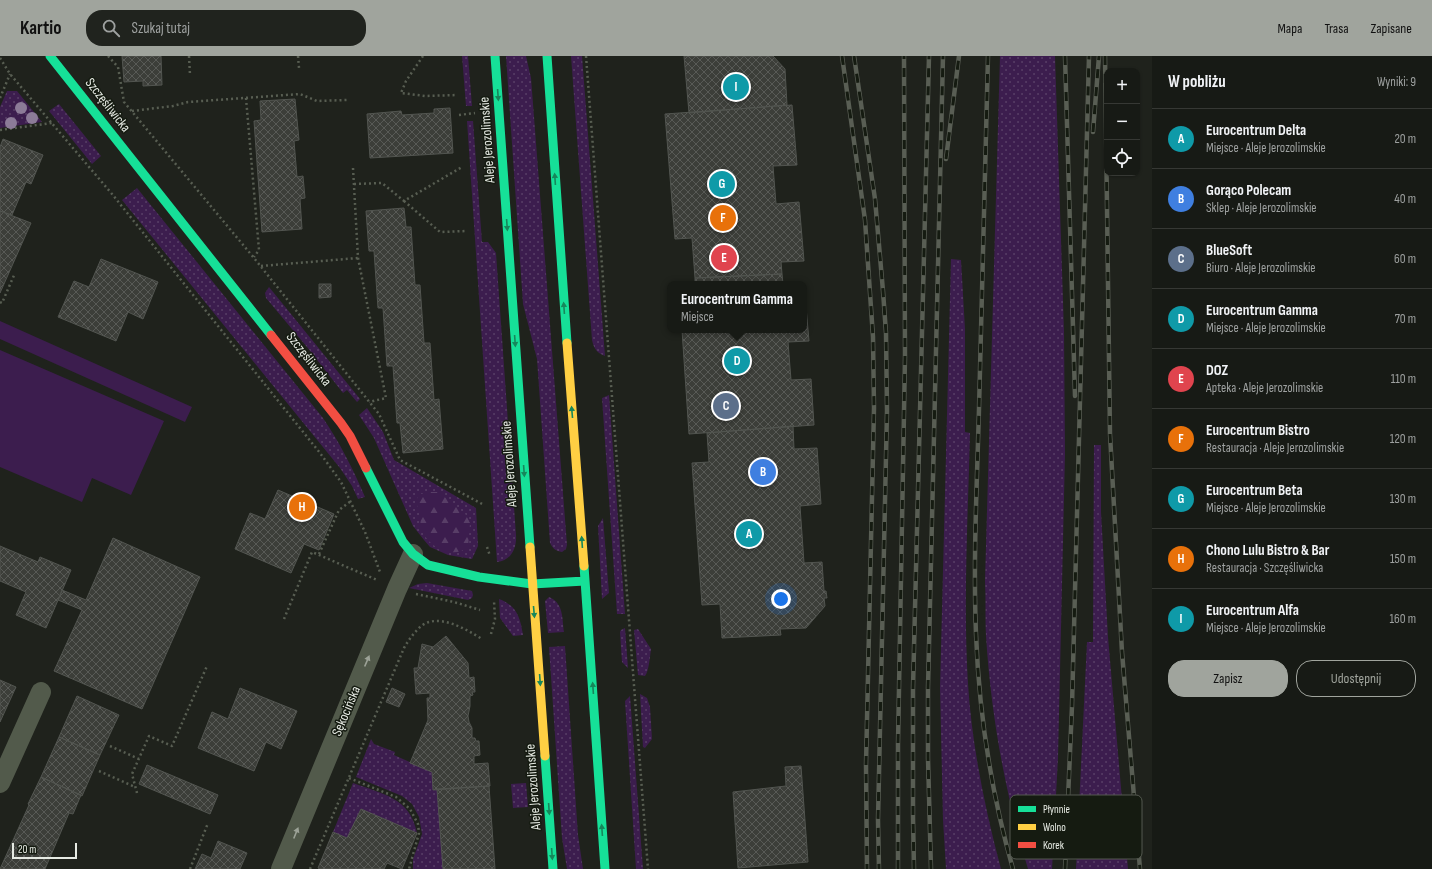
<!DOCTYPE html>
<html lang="pl">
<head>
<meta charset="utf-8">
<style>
	:root { --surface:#171a15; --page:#20231e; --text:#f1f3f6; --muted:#9ea1a0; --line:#363834; --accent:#a0a49d }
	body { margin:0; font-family:"Sofia Sans Condensed",sans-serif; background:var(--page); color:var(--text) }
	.controls { position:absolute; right:12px; top:12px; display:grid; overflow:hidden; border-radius:8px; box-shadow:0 1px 3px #0004 }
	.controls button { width:36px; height:36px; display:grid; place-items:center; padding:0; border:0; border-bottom:1px solid var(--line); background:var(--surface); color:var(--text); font:20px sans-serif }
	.scale { position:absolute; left:12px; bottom:10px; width:65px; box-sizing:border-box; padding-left:4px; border:2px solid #e6eae3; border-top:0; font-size:11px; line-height:14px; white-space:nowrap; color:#e6eae3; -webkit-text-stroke:3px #151b11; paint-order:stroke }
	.you { position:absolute; left:781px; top:543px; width:14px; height:14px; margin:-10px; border:3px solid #fff; border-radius:50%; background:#1a73e8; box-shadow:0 0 0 6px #1a73e833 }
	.badge { display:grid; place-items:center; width:26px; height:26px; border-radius:50%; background:var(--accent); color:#fff; font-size:13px; font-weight:700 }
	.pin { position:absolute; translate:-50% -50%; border:2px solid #fff; box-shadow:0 1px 4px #0006 }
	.popup { position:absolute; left:667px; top:225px; width:140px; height:52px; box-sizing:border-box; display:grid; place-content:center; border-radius:8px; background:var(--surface); filter:drop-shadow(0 1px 3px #0005); font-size:13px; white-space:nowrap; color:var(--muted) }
	.popup b { font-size:15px; color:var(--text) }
	.popup::after { content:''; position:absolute; left:50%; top:100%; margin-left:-8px; border:8px solid transparent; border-top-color:var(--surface) }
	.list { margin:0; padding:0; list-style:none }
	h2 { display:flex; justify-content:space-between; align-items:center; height:52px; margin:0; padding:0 16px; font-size:17px }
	h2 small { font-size:13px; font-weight:400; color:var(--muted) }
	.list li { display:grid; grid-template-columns:26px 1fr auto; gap:12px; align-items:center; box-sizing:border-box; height:60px; padding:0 16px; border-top:1px solid var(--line) }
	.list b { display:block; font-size:15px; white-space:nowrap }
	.list p { margin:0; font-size:13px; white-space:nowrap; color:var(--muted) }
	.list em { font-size:13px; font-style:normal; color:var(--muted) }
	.actions { display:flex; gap:8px; padding:12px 16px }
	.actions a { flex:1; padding:9px 0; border:1px solid var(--accent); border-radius:16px; text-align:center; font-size:14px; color:var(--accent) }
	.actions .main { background:var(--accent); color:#111 }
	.icon { flex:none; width:22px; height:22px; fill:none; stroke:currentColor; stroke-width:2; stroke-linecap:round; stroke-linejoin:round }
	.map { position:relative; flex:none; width:1152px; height:813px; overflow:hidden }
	header { display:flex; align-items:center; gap:24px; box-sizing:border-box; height:56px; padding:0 20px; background:var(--accent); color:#111 }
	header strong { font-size:19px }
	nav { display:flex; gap:22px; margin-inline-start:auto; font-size:14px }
	.search { width:280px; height:36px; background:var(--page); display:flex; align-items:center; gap:10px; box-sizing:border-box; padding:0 14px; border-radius:16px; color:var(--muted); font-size:15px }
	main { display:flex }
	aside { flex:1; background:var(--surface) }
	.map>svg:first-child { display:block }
</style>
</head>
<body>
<header>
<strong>Kartio</strong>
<div class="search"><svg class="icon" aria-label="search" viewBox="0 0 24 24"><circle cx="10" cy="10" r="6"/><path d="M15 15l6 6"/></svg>Szukaj tutaj</div>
<nav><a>Mapa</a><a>Trasa</a><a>Zapisane</a></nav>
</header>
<main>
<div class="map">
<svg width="1152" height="813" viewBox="0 0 1152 813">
	<defs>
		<pattern id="grass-dots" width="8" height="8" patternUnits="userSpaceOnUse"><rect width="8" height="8" fill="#3c1d4e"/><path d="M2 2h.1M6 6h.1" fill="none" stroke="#583e67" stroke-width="1.8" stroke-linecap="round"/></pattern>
		<pattern id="forest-firs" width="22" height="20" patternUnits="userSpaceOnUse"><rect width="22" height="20" fill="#3c1d4e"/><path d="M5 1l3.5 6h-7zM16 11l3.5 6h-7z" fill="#583e67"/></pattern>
		<pattern id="building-cross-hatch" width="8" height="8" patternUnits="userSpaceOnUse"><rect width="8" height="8" fill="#3c3e39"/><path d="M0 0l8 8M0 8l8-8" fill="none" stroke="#585a56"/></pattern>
	</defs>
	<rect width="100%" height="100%" fill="#1f221c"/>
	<path fill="url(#grass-dots)" d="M462,0H468L472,50H466Z
		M506,0H526L531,22L567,489L566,493L562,496C556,495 553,493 550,487L537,303L523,248Z
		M571,0H582L605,300C597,297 594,293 592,284Z
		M1000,0H1055L1064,276L1065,398L1058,702L1052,813H1028C1005,737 991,659 986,580C985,561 986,543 985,525Z
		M7,35H17L42,66L0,72V51Z
		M59,48L101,100L92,108L49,55Z
		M467,65H473L482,186H488L496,197L516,479C517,492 511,505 497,506Z
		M137,132L323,362C340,387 353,413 365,441L358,443L352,430L340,412L122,144Z
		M951,203L961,204L965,273V376L970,377C968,460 963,545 968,628C972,690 985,753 1001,813H946L943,764L940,632Z
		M269,231L360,343L357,346L347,334L343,337L307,291L266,242L265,237Z
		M609,339L625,558H617L602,342Z
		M367,352L383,376L394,404L476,452L478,490L472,503L448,499L430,491L424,484L413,470L374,382L359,359Z
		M1094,389H1101V456L1108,581L1128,813H1076L1087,586H1093Z
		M603,462L609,537L602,543L598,470Z
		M427,527L472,535L473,539L472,542L468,544L409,532L418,528Z
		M549,541C564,547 562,563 564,576L548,577L545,545Z
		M499,543C517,550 520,561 523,579L513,580L500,562Z
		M625,572L628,612L622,606L620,576L621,574Z
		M638,573L651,593C650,600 649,615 645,620L638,619L634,574Z
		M565,590L578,779L583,813H567L562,782L549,591Z
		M640,638L647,642L650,651L652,683L645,692L643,691Z
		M630,640L643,813H636L625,645Z
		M371,683L374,688L395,696L394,699L432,716L437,733L443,813H413V803L422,778L419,761L412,748L402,740L356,721Z
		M353,727C382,738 410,741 417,777L347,782L333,776Z
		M526,727L528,751L513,752L511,728Z"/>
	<path fill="url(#forest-firs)" d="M428,436H439L466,459L470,467L468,491C453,504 427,491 421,472C420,469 421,464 420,460C418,450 415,449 418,439Z"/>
	<path fill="#3c1d4e" d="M0,265L192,351L185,366L0,283Z
		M0,294L164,365L131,439L92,422L82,446L0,411Z"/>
	<path fill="url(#building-cross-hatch)" stroke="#525550" d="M122,0H161L162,29L143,30V25L124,26Z
		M684,0H773L785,13L787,49L689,57Z
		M295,43L299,84L294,85L297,121L303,120L305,142L300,143L302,173L262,176L254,65L261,64L260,45Z
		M792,49L797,109L773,110L776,148L799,146L804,205L781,206L782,218L695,222L692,182L675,183L665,58Z
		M450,52L453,97L370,102L367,58L401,55L402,59L434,57V53Z
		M3,83L43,99L31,128L26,126L12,159L0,155V91Z
		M404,152L406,171H411L415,229H420L424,287H430L434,344L439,343L443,393L403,397L400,367H397L393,310H387L383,252H378L374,195H369L366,155Z
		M0,155L31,167L0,237Z
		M101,203L158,226L143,263L128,256L116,285L58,261L74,225L89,231Z
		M782,218L783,228H695V222Z
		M319,228H331V241L319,242Z
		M804,228L809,285L788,286L791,324L811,323L814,369L689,378L682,274H804Z
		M793,370L794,393L817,392L821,448L800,450L804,507L822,506L824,535H826L827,542H824L825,550L806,572L780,573L781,579L722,582L720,548L702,549L692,407L709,406L707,377Z
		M278,434L334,458L319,494L304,488L291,517L235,493L250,457L265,463Z
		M113,482L200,521L142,653L54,615L82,554L58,544L62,534L86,544Z
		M0,490L38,506L40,501L71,514L46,572L16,559L26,536L0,525Z
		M446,580L468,607L469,622L474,621L475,636H472L473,639L470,640V650L468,660L469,666L472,672V682H475L476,685H479L480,699L474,700V708L488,707L490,730L433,734L432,716L410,707L428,664L427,642H430V637L416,638L414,612H418L422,588L433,591Z
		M0,624L16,631L0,666Z
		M240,632L297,655L281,693L266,686L254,715L198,692L212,656L228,663Z
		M392,632L405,638L399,651L386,646Z
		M77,640L119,659L100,699L59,681Z
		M59,681L100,699L82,740L41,721Z
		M147,709L218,739L210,758L139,728Z
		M801,710L808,806L738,812L733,736L786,730L785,711Z
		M41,721L81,739L73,758L69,757L45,813H0L29,749L28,748Z
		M489,730L495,813H443L437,733Z
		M361,753L417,777L402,813L387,807L384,813H320L318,812L333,776L347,782Z
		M218,785L247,797L240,813H195L202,798L211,802Z"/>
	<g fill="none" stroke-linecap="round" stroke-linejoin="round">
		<path stroke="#585e52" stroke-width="2.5" stroke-dasharray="2 3" stroke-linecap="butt" d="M108,0L118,11L124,46L254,202L379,358L400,404L484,449
			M189,0L190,19
			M298,0L299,12
			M423,0L406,25L401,37L425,40L457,39
			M586,0L648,813
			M0,2L10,18L112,138L320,397L341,426L365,476L380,516
			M0,42L10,18
			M246,42L259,194L254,201
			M132,55L173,50L188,46L300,38L317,45L348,44
			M459,59L475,57
			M0,74L52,67
			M353,112L358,202L386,342L369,346
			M354,128L382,127L404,145L462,111
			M404,145L440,176L466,175
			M261,210L358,202
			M0,246L2,247L15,217
			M487,491L490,500
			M319,498L339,454L351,445
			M416,538L454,546L480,554
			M284,563L312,496L377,524
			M491,578L495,563L494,545
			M110,690L139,703
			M99,715L135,731
			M349,722L396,741L410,753L418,768L419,777L409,813
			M137,737L132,718L149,680L172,690L207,610
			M190,813L208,767
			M310,813L404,592C408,585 413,578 419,572C436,555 466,573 482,583"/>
		<path stroke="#525a4b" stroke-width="20" d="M0,727L41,636
			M281,813L397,533L413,498"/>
		<path stroke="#16e098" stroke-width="9" d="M50,0L271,279
			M495,0L530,491
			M547,0L567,287
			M366,412L403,486L413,498L428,509L479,521L532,528L585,525
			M584,510L605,813
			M545,700L553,813"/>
		<path stroke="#ffcf43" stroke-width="9" d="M567,287L584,510
			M530,491L545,700"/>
		<path stroke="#f24e42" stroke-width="9" d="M271,279L341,367L350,380L366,412"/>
		<g stroke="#595e54" stroke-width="4.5">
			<path id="rail" d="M842,0L865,164L873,281L874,352L866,709L867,813
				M854,0L875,143L883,235L886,277L887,355L878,764L879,813
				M988,0C985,118 982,235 979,353C977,428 973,503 976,578C979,658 991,736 1013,813
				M1065,0L1075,340
				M1105,0L1110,378L1122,596L1140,813
				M1093,76L1099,0
				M946,103L959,0
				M898,813V688L905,301L904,0
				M914,813L913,761V632L929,0
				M931,813L928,702V632L943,0
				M1065,813L1072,650L1089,0"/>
		</g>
		<use href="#rail" stroke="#151b11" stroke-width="3" stroke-dasharray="9" stroke-linecap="butt"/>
	</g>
	<g fill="#8c7b98">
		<circle cx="21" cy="52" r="6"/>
		<circle cx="32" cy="62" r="6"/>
		<circle cx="11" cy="67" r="6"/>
	</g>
	<defs><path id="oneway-solid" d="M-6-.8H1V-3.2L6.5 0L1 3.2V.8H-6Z"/></defs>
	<g fill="#16875b">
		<use href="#oneway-solid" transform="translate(498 39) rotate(86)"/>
		<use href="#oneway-solid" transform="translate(555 123) rotate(-94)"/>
		<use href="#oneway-solid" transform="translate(507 169) rotate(86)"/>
		<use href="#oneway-solid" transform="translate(564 252) rotate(-94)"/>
		<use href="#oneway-solid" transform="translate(515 285) rotate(86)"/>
		<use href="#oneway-solid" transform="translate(572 356) rotate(-95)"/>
		<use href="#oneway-solid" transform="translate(524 415) rotate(86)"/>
		<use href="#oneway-solid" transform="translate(582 486) rotate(-94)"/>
		<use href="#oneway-solid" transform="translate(534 556) rotate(85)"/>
		<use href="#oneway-solid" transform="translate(540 624) rotate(86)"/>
		<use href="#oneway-solid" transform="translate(593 632) rotate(-94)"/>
		<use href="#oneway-solid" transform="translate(549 753) rotate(86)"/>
		<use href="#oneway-solid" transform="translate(602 774) rotate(-94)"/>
		<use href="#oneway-solid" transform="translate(552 798) rotate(86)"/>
	</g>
	<g fill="#9ca297">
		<use href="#oneway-solid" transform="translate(367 605) rotate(-67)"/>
		<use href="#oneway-solid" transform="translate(296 777) rotate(-68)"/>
	</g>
	<g text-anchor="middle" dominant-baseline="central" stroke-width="3" stroke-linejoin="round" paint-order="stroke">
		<g font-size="14" fill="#e6eae3" stroke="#151b11">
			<text transform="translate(108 49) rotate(52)">Szczęśliwicka</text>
			<text transform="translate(487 84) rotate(-94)">Aleje Jerozolimskie</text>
			<text transform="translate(309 303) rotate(52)">Szczęśliwicka</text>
			<text transform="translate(509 408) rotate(-94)">Aleje Jerozolimskie</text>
			<text transform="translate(346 655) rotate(-67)">Sękocińska</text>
			<text transform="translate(533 731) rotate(-94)">Aleje Jerozolimskie</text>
		</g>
	</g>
	<rect x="1010" y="739" width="132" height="64" rx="6" fill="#151b11" stroke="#545950" stroke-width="1"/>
	<rect x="1018" y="750" width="18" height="6" fill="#16e098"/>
	<rect x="1018" y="768" width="18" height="6" fill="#ffcf43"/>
	<rect x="1018" y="786" width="18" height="6" fill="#f24e42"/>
	<g font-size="11" fill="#e6eae3">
		<text x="1043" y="757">Płynnie</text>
		<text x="1043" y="775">Wolno</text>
		<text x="1043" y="793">Korek</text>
	</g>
</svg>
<div class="controls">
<button>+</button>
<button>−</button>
<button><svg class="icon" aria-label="locate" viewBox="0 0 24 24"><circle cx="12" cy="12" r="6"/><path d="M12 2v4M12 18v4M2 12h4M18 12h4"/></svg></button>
</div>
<div class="scale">20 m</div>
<div class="you"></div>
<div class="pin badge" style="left:749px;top:478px;background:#0f9aa8">A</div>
<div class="pin badge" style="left:763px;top:416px;background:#3f7fe0">B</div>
<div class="pin badge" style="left:726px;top:350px;background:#5c6f8a">C</div>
<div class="pin badge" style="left:737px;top:305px;background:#0f9aa8">D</div>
<div class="popup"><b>Eurocentrum Gamma</b>Miejsce</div>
<div class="pin badge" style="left:724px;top:202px;background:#e0444e">E</div>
<div class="pin badge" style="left:723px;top:162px;background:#e8710a">F</div>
<div class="pin badge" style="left:722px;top:128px;background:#0f9aa8">G</div>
<div class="pin badge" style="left:302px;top:451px;background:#e8710a">H</div>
<div class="pin badge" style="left:736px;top:31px;background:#0f9aa8">I</div>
</div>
<aside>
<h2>W pobliżu<small>Wyniki: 9</small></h2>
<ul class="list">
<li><span class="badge" style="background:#0f9aa8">A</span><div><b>Eurocentrum Delta</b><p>Miejsce · Aleje Jerozolimskie</p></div><em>20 m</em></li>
<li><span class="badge" style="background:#3f7fe0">B</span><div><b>Gorąco Polecam</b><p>Sklep · Aleje Jerozolimskie</p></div><em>40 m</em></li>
<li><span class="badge" style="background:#5c6f8a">C</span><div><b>BlueSoft</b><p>Biuro · Aleje Jerozolimskie</p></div><em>60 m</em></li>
<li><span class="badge" style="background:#0f9aa8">D</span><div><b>Eurocentrum Gamma</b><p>Miejsce · Aleje Jerozolimskie</p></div><em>70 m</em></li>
<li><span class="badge" style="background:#e0444e">E</span><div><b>DOZ</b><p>Apteka · Aleje Jerozolimskie</p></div><em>110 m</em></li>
<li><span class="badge" style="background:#e8710a">F</span><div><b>Eurocentrum Bistro</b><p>Restauracja · Aleje Jerozolimskie</p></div><em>120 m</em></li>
<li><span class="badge" style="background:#0f9aa8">G</span><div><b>Eurocentrum Beta</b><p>Miejsce · Aleje Jerozolimskie</p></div><em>130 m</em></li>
<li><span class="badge" style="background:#e8710a">H</span><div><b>Chono Lulu Bistro &amp; Bar</b><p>Restauracja · Szczęśliwicka</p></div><em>150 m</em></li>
<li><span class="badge" style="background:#0f9aa8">I</span><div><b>Eurocentrum Alfa</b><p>Miejsce · Aleje Jerozolimskie</p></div><em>160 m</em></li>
</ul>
<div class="actions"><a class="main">Zapisz</a><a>Udostępnij</a></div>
</aside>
</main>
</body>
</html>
